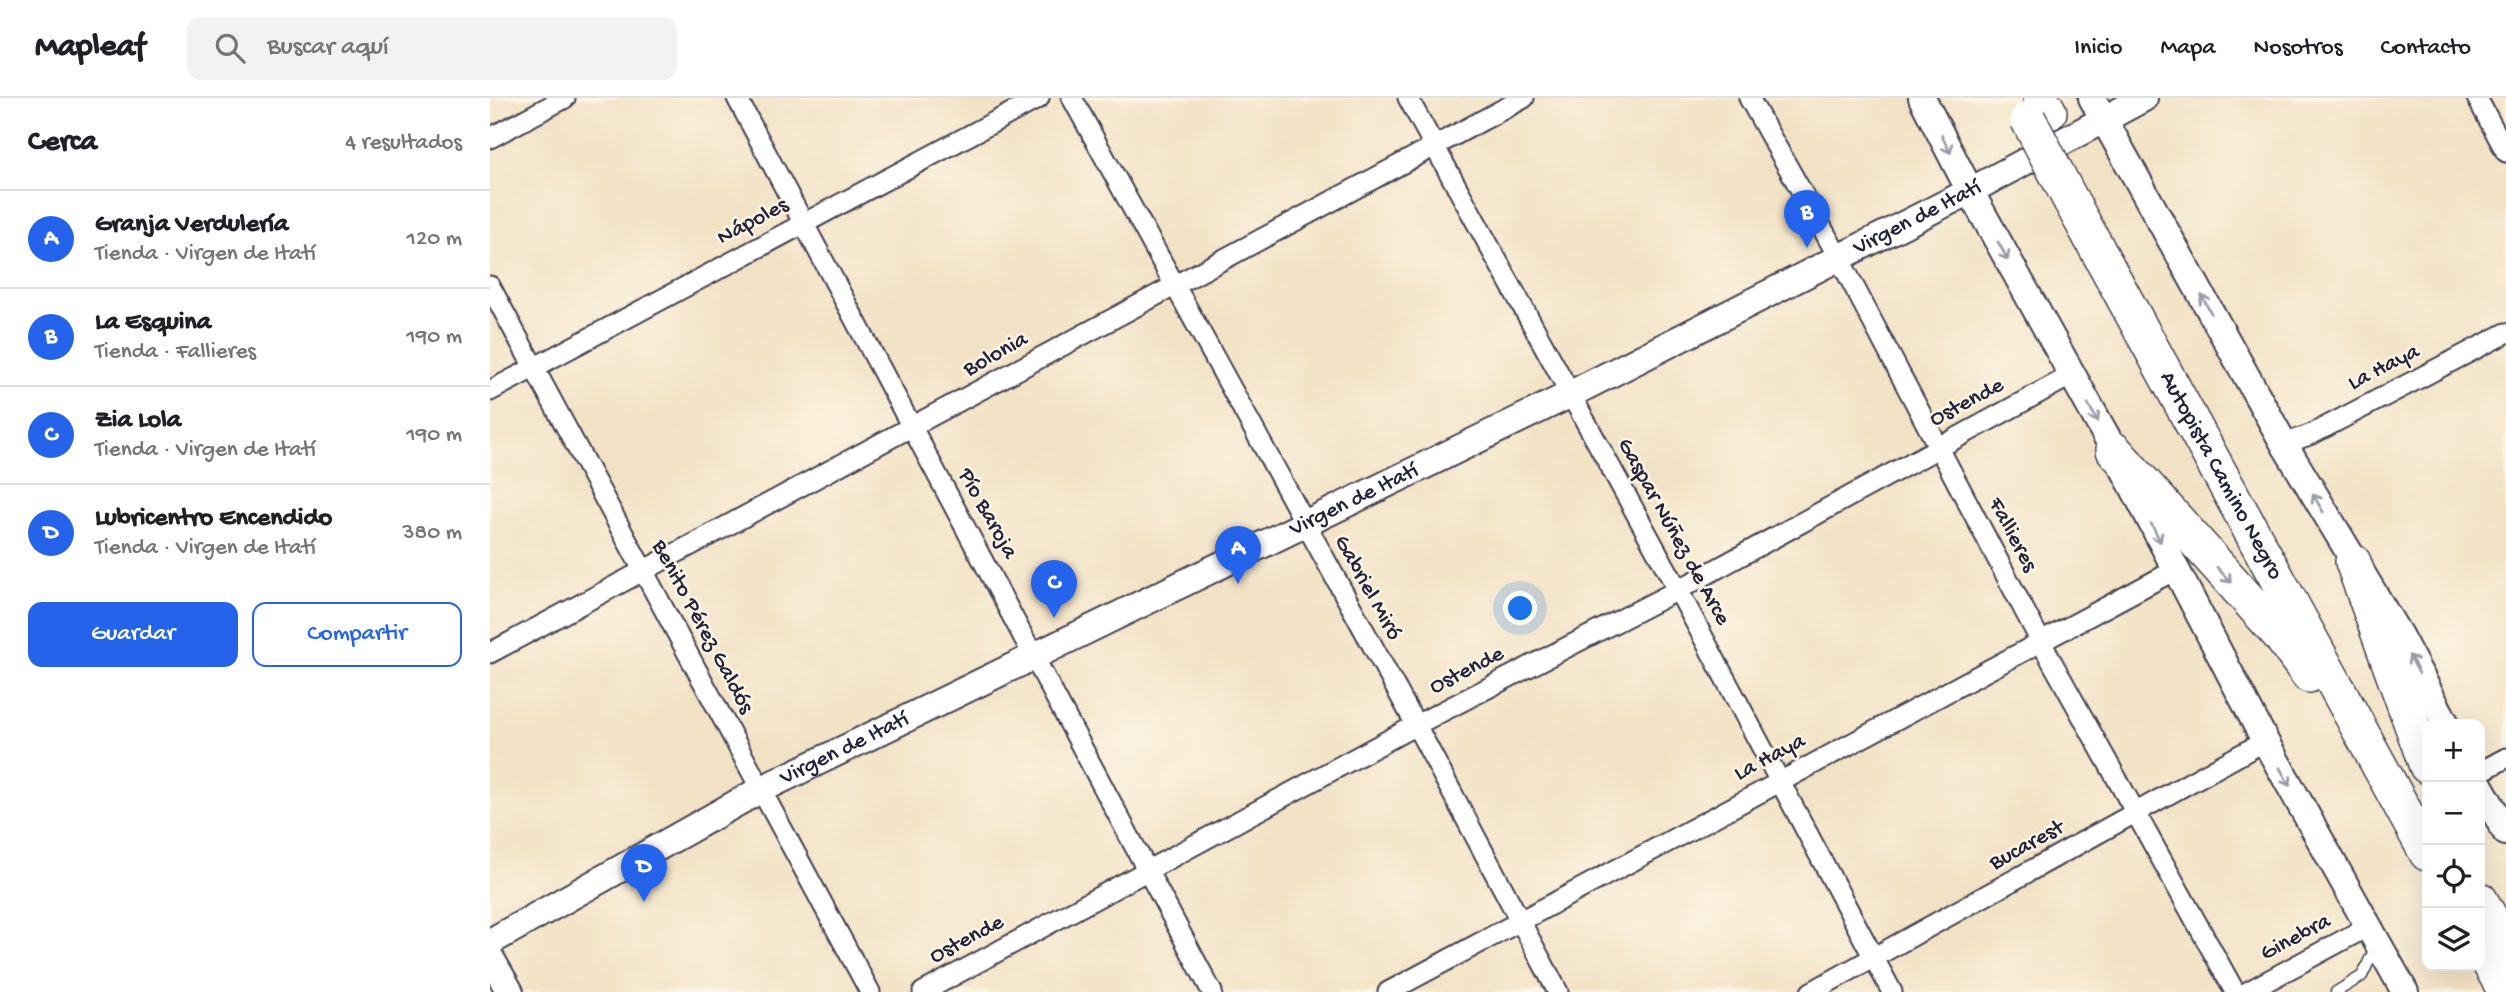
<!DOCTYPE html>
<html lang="es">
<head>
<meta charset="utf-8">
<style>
	:root { --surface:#fff; --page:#f2f2f2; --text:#202124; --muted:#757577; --line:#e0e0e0; --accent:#2563eb }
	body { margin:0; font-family:"Gochi Hand",sans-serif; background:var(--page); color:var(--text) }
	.controls { position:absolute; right:21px; bottom:21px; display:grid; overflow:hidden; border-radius:14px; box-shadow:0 7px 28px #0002 }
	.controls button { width:63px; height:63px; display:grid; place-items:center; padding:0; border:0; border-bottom:2px solid var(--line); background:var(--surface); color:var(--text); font:35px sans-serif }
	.you { position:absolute; left:1031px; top:511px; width:24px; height:24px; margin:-18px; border:5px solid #fff; border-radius:50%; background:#1a73e8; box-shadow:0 0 0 10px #1a73e833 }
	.badge { display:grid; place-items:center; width:46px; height:46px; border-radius:50%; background:var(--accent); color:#fff; font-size:23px; font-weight:700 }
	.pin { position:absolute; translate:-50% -58px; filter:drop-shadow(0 2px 4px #0008) }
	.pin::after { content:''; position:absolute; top:37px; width:24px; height:21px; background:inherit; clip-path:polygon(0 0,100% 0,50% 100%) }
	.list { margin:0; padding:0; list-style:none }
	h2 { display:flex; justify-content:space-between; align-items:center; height:91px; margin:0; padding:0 28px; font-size:30px }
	h2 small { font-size:23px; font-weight:400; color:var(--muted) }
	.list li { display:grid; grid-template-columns:46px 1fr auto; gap:21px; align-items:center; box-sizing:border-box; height:98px; padding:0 28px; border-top:2px solid var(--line) }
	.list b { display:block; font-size:26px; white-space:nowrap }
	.list p { margin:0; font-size:23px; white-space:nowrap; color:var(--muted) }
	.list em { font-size:23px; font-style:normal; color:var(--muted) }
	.actions { display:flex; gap:14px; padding:21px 28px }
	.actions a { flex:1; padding:16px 0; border:2px solid var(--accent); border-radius:14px; text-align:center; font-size:24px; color:var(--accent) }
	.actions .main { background:var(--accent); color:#fff }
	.icon { flex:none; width:38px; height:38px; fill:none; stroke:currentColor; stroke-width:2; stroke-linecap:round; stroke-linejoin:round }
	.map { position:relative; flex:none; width:2016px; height:894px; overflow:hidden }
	header { display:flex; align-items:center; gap:42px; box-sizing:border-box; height:98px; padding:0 35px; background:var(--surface); border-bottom:2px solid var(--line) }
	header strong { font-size:33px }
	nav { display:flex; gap:38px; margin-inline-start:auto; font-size:24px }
	.search { width:490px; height:63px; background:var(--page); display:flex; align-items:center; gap:18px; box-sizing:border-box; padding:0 24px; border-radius:14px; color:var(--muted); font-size:26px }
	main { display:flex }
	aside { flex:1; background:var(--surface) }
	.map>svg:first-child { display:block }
</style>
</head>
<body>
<header>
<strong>Mapleaf</strong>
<div class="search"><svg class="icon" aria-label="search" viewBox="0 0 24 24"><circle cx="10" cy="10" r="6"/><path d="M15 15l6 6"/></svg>Buscar aquí</div>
<nav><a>Inicio</a><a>Mapa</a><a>Nosotros</a><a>Contacto</a></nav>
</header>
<main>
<aside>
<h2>Cerca<small>4 resultados</small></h2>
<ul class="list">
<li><span class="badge">A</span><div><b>Granja Verdulería</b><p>Tienda · Virgen de Itatí</p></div><em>120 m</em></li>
<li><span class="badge">B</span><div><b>La Esquina</b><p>Tienda · Fallieres</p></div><em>190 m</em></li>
<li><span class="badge">C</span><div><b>Zia Lola</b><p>Tienda · Virgen de Itatí</p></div><em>190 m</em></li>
<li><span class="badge">D</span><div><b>Lubricentro Encendido</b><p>Tienda · Virgen de Itatí</p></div><em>380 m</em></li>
</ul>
<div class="actions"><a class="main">Guardar</a><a>Compartir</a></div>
</aside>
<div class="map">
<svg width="2016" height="894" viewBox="0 0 2016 894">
	<rect width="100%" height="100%" fill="#fcf5e5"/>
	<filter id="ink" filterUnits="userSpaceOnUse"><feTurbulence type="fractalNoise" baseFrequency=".0143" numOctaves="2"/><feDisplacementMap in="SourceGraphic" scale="14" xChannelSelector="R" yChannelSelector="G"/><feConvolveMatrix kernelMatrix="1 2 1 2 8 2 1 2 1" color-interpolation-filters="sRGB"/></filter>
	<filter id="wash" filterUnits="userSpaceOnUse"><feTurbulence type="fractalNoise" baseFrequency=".00686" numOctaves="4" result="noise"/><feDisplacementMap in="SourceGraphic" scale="28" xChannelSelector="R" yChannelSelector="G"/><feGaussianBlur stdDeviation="1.57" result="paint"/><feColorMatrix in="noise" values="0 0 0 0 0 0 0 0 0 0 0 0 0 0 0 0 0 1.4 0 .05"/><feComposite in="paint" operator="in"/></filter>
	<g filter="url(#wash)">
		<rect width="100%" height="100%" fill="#f2e2c5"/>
	</g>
	<g filter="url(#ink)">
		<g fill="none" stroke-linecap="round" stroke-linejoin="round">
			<g stroke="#413f50" stroke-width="13">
				<path id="lane" d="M1846,894L1872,878L1886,848"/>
			</g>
			<g stroke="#413f50" stroke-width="23">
				<path id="street" d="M247,0L722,894
					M582,0L926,627L1068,894
					M918,0L1188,492L1402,894
					M1259,0L1349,160L1551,544L1745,894
					M1987,0L2016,54
					M0,40L75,0
					M0,188L380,894
					M0,293L549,0
					M1794,346L1822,336L2016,235
					M0,555L1034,0
					M1990,674L2016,660
					M433,894L926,627L1188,492L1582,277
					M898,894L1685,472
					M1321,894L1775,643
					M1757,894L1879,828"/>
			</g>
			<g stroke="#413f50" stroke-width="30">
				<g id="secondary">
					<path d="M1432,0L1480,93L1624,352L1775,643L1915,894"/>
					<path d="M1602,0L1794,346L1910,539L1956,626"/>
					<path d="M1990,688L2016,734"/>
					<path id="s1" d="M0,844L270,692L1079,297L1480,93L1654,0"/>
					<path d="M0,859L20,894"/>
				</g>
			</g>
			<g stroke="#413f50" stroke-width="38">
				<g id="highway">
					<path d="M1551,0L1559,14"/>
					<path id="s2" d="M1581,103L1937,755"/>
					<path d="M1624,352L1789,536L1819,577"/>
					<path d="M1863,464L1937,668"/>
					<path d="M1990,802L2016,848"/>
					<path d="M1990,848L2016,894"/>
				</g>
			</g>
			<use href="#lane" stroke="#fff" stroke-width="10"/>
			<use href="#street" stroke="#fff" stroke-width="19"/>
			<use href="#secondary" stroke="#fff" stroke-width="26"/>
			<use href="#highway" stroke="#fff" stroke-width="35"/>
			<g stroke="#413f50" stroke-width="38" stroke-linecap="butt">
				<path id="highway-bridge" d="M1538,21L1581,103"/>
			</g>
			<use href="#highway-bridge" stroke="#fff" stroke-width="35"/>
		</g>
		<defs><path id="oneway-shaft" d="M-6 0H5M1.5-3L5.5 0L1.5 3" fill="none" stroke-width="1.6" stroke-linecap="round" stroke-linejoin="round" transform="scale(1.75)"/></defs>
		<g stroke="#9c9ca7">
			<use href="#oneway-shaft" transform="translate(1456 46) rotate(63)"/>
			<use href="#oneway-shaft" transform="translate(1513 153) rotate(61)"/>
			<use href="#oneway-shaft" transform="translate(1716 206) rotate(-119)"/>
			<use href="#oneway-shaft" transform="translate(1603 315) rotate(61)"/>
			<use href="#oneway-shaft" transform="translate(1828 405) rotate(-120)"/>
			<use href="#oneway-shaft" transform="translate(1666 435) rotate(63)"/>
			<use href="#oneway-shaft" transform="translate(1734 477) rotate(47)"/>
			<use href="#oneway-shaft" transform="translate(1924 566) rotate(-118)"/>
			<use href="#oneway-shaft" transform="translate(1795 679) rotate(61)"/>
		</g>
	</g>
	<g text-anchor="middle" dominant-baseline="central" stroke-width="5" stroke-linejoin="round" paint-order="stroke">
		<g font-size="23" fill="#22223b" stroke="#fcf5e5">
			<text stroke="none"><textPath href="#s1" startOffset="1601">Virgen de Itatí</textPath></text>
			<text transform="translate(263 124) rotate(-28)">Nápoles</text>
			<text transform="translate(506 257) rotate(-29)">Bolonia</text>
			<text transform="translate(1894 270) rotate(-27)">La Haya</text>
			<text transform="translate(1477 305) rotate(-28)">Ostende</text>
			<text stroke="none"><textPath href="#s2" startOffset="313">Autopista Camino Negro</textPath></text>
			<text stroke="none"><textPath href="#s1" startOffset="971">Virgen de Itatí</textPath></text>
			<text transform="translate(497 416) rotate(61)">Pío Baroja</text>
			<text transform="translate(1183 434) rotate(61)">Gaspar Núñez de Arce</text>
			<text transform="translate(1522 437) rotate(62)">Fallieres</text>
			<text transform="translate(877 490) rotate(61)">Gabriel Miró</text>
			<text transform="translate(212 529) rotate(62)">Benito Pérez Galdós</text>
			<text transform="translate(977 573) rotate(-27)">Ostende</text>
			<text stroke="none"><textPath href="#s1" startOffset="404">Virgen de Itatí</textPath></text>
			<text transform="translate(1280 660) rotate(-28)">La Haya</text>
			<text transform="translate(1537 748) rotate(-29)">Bucarest</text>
			<text transform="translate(1806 840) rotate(-28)">Ginebra</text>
			<text transform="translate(477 842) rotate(-28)">Ostende</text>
		</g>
	</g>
</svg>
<div class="controls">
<button>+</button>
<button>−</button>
<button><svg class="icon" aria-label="locate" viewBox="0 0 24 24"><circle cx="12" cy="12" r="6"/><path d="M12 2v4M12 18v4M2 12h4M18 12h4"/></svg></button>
<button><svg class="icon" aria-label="layers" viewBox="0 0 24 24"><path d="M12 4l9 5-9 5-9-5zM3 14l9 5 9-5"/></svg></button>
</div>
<div class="you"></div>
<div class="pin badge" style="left:748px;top:486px">A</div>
<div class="pin badge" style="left:1317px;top:150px">B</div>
<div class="pin badge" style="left:564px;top:520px">C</div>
<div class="pin badge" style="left:154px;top:804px">D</div>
</div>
</main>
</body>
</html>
